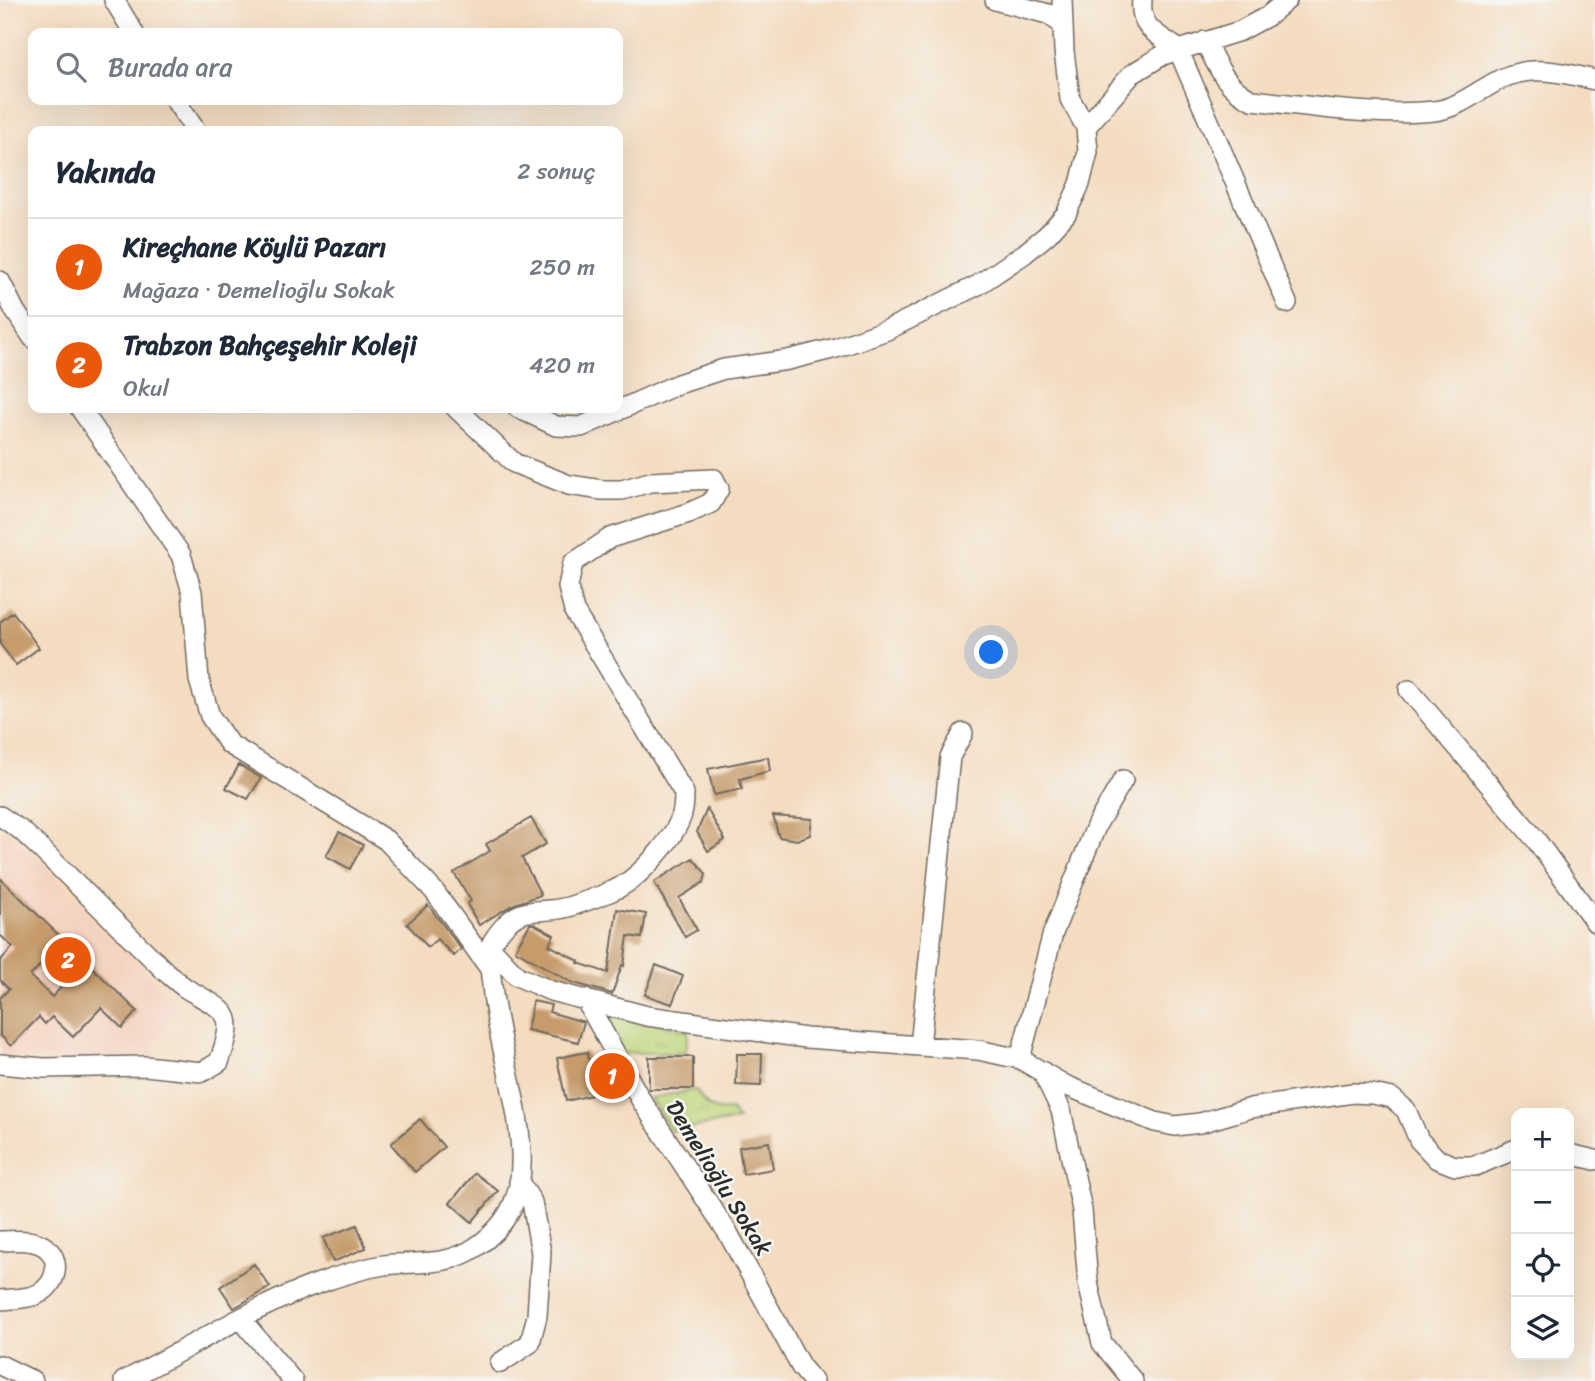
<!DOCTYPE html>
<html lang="tr">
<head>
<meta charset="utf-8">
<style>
	:root { --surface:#fff; --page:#f2f2f3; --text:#1f2937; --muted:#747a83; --line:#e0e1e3; --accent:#ea580c }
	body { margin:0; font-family:Sriracha,sans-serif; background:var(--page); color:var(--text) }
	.controls { position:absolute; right:21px; bottom:21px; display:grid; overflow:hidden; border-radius:14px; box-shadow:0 7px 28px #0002 }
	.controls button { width:63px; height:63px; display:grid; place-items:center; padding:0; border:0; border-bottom:2px solid var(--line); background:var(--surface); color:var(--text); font:35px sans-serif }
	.you { position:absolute; left:992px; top:653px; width:24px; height:24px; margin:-18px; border:5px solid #fff; border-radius:50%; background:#1a73e8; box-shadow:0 0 0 10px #1a73e833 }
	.badge { display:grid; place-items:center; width:46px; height:46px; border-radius:50%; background:var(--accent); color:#fff; font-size:23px; font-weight:700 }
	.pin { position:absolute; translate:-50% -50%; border:4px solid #fff; box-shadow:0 2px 7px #0006 }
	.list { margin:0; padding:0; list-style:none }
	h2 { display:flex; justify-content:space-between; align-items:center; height:91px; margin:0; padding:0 28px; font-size:30px }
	h2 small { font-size:23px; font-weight:400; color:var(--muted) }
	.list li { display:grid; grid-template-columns:46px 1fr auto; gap:21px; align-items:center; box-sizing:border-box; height:98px; padding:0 28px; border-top:2px solid var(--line) }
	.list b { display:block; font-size:26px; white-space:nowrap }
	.list p { margin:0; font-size:23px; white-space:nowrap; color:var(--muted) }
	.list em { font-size:23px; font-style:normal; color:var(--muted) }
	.icon { flex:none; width:38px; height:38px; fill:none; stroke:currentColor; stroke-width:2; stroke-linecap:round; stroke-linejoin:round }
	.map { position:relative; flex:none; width:1595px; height:1381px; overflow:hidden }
	.search { position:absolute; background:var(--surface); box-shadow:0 7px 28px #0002; left:28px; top:28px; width:595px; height:77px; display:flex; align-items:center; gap:18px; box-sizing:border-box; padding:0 24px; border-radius:14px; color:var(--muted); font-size:26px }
	.panel { position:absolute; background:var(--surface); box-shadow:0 7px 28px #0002; left:28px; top:126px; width:595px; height:287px; border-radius:14px }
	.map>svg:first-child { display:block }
</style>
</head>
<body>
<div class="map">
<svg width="1595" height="1381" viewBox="0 0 1595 1381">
	<defs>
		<pattern id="grass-tufts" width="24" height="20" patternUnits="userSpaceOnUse" patternTransform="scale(1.75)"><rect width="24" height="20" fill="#bdd57a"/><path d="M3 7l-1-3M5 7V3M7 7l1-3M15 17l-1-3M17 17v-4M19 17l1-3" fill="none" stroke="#a3b76a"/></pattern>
	</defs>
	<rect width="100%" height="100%" fill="#f6f6f2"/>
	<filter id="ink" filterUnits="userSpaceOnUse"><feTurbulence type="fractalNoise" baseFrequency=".0143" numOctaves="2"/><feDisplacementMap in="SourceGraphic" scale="14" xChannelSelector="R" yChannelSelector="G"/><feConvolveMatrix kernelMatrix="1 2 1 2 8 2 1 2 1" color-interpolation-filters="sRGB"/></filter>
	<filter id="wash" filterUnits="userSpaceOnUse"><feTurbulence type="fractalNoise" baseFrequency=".00686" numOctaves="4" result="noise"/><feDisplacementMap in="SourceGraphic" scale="28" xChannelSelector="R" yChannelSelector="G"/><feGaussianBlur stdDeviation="1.57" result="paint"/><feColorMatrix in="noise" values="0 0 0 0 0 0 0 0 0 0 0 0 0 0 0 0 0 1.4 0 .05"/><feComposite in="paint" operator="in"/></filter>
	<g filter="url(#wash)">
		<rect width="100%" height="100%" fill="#f4dcc0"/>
		<path fill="#f5d3c1" d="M0,831L48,866L179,1008L151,1047L158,1056L123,1059H36L0,1055Z"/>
		<path fill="url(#grass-tufts)" stroke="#748052" stroke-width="2" d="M597,1009L688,1031L686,1053H623Z
			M696,1090C706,1107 712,1112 731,1110L738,1120L671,1131L650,1098Z"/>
		<g id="blocks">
			<path fill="#c69c6d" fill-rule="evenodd" d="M13,612L39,648L16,665L0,644V622Z
				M768,757L770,771L740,779L742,789L714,795L708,769Z
				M239,765L261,778L248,799L226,788Z
				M707,809L725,840L708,851L697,832Z
				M773,816L812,819L810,835L797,840L779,837Z
				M531,818L546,844L522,858L541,895L512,905L479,925L467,904L471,901L454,873L490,851L486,844Z
				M339,832L363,845L350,869L326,856Z
				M693,858L706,874L704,882L679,898L697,930L685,937L654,882Z
				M0,878L137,1011L122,1028L101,1008L73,1037L52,1017L45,1024L39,1017L11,1046L0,1035V998L9,989L0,980V961L13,947L0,935ZM48,957L70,978L52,997L30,976Z
				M428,905L461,949L454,956L437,939L428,947L407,924Z
				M617,909L646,914L642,938L628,936L624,966L622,965L612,994L571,982L515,950L530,924H534L554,935L549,945L579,961L578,963L608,973Z
				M656,965L683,976L672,1004L645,995Z
				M533,1001L551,1005L549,1012L584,1022L578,1042L527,1030Z
				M587,1052L596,1094L566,1101L557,1058Z
				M737,1054H762L761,1086L736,1085Z
				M649,1057H693V1089H649Z
				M420,1119L444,1147L415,1172L391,1144Z
				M769,1142L773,1169L743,1174L739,1147Z
				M475,1173L498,1191L472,1222L450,1203Z
				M357,1225L366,1248L333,1262L323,1238Z
				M254,1264L270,1287L234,1308L220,1287Z"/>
		</g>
	</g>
	<g filter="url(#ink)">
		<use href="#blocks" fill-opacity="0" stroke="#71695f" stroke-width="2"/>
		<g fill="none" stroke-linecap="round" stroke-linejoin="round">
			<g stroke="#71695f" stroke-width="22">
				<path id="minor" d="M114,0L134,33
					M995,0L1048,14L1062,24
					M1142,0C1139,29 1158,34 1178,49L1287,303
					M1205,41C1218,67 1225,87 1252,100C1311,106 1376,117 1434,111C1459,108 1479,90 1501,79C1531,64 1564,73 1595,80
					M175,100L196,131
					M1086,127L1132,74L1163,55L1240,31L1268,16L1287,0
					M0,281L15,311L33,338
					M80,408L181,555L192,592L199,680L210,716L229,744L386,840L434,891L490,969
					M518,408L556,426L581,427L678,384L724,369L788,360L836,348L887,330L978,285L1024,254L1047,235L1066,214L1080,184L1088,152L1086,127L1070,99L1064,51L1062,0
					M1409,690L1536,840L1595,922
					M0,816L22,831L42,850L165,971C172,977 179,984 187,989C229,1013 237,1012 219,1062L202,1072L145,1066L43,1068L0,1064
					M490,947L517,976L551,991L647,1016L806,1038L978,1050L1020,1059L1065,1085L1155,1122L1175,1126L1200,1123L1251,1108L1353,1093L1372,1094L1392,1098L1406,1110L1419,1140L1437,1159L1455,1166H1475L1516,1149
					M585,999L641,1100L728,1233L801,1367L813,1381
					M920,1046L950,757L963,733
					M1020,1059L1053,933L1097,824L1123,780
					M1042,1071L1061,1110L1082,1210L1088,1283L1102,1343L1133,1381
					M1569,1154L1595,1160
					M0,1241C10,1241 23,1239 33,1242C62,1248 62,1282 38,1294C28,1299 12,1299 0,1300
					M241,1319L293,1381
					M500,1363L530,1343L537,1316L541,1253L532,1202L519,1182
					M0,1365L33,1381
					M124,1381C192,1347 256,1304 328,1280C346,1274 365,1268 384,1265C417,1261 447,1267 476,1247C511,1223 523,1193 521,1152C518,1095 497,1042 492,985C491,974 488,960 490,948C491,942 497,935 501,930C522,903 540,915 568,907C586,901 606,895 622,886C643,873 675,838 682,814C684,807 684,799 684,793L574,611L568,587L573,563L610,538L689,513L711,503L719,489L714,479L650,482L622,490H602L569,485L514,463L456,408"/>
			</g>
			<use href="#minor" stroke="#fff" stroke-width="19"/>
		</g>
	</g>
	<g text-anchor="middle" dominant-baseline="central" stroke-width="5" stroke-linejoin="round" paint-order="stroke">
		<g font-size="23" fill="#2b2b2b" stroke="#f6f6f2">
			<text transform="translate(719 1178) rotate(58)">Demelioğlu Sokak</text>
		</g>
	</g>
</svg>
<div class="controls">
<button>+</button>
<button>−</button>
<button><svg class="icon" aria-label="locate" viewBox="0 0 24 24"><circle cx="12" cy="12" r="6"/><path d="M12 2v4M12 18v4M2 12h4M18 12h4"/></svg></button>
<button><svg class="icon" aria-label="layers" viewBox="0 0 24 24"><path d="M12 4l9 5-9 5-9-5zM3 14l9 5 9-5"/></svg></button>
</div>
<div class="you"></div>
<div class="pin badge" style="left:612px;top:1076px">1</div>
<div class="pin badge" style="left:68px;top:960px">2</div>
<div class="search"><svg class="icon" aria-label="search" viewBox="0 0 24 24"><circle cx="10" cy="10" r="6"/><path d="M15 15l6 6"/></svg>Burada ara</div>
<section class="panel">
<h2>Yakında<small>2 sonuç</small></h2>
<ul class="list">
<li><span class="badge">1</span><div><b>Kireçhane Köylü Pazarı</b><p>Mağaza · Demelioğlu Sokak</p></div><em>250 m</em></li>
<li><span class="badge">2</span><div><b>Trabzon Bahçeşehir Koleji</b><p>Okul</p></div><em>420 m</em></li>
</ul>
</section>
</div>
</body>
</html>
